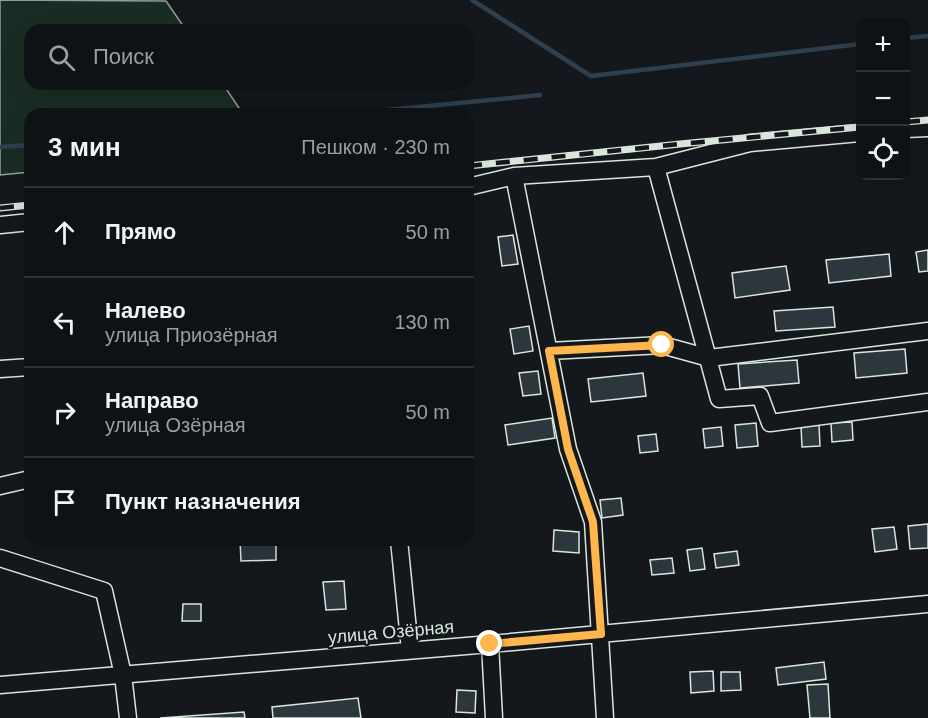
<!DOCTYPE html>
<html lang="ru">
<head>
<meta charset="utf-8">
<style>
	:root { --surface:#0f1215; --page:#181b1e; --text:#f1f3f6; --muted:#9b9ea0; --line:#2f3234 }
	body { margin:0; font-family:Helvetica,sans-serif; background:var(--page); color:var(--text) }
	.controls { position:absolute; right:18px; top:18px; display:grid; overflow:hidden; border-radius:12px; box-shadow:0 6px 24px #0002 }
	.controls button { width:54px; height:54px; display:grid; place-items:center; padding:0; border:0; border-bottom:2px solid var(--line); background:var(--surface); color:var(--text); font:30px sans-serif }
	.stop { position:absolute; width:18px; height:18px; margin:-14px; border:4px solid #ffb74d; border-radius:50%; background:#fff }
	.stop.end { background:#ffb74d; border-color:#fff; box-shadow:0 2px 6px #0008 }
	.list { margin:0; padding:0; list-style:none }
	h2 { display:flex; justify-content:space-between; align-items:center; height:78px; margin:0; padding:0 24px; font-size:26px }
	h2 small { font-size:20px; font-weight:400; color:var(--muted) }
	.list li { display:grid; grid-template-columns:39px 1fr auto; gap:18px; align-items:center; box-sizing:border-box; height:90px; padding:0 24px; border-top:2px solid var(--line) }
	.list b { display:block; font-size:22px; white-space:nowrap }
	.list p { margin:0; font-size:20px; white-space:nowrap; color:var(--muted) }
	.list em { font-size:20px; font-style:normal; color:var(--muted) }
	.icon { flex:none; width:33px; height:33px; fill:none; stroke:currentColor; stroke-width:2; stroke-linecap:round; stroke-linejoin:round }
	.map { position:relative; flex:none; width:928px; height:718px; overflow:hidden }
	.search { position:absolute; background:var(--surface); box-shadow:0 6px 24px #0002; left:24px; top:24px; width:450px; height:66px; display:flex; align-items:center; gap:15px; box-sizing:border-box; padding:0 21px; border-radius:18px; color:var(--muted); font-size:22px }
	.panel { position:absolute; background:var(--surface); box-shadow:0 6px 24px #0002; left:24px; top:108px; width:450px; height:438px; border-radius:18px }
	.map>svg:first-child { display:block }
</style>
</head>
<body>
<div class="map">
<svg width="928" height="718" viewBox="0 0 928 718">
	<rect width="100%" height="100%" fill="#14181c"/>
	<path fill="#1a2d24" stroke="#939e99" stroke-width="1.5" d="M0,0L166,1L186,30H30V84H223L243,114H30V172L0,175Z"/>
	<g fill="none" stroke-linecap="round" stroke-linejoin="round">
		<path stroke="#2f3f4d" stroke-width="4.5" d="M472,0L591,76L860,44
			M906,38L928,36
			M347,114L540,95
			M0,147L30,145"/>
	</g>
	<path fill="#2c363c" stroke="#d8e6dc" stroke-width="1.5" d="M513,235L518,264L502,266L498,237Z
		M928,250V271L919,272L916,252Z
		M889,254L891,276L829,283L826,260Z
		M786,266L790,290L735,298L732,273Z
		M833,307L835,327L776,331L774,311Z
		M529,326L533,351L514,354L510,329Z
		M905,349L907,373L856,378L854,353Z
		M797,360L799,383L740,388L738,364Z
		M538,371L541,394L523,396L519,373Z
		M643,373L646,396L591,402L588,379Z
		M552,418L555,438L508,445L505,425Z
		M852,422L853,440L832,442L831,423Z
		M756,423L758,446L737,448L735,425Z
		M819,425L820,446L802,447L801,426Z
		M721,427L723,446L705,448L703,429Z
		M656,434L658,451L640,453L638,436Z
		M621,498L623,515L602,518L600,500Z
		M928,524V548L910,549L908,526Z
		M894,527L897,549L875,552L872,529Z
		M554,530L579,532V553L553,551Z
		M240,540H276V560L241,561Z
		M702,548L705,569L690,571L687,550Z
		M737,551L739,565L716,568L714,554Z
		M672,558L674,573L652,575L650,560Z
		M344,581L346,609L326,610L323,582Z
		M183,604H201V621H182Z
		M824,662L826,679L778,685L776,668Z
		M713,671L714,691L691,693L690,672Z
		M721,672H740L741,690L721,691Z
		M828,684L830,718H810L807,685Z
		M457,690L476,691L475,713L456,712Z
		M358,698L361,718H273L272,707Z
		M244,712L245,718H160Z"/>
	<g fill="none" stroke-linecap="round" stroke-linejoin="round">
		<g stroke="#d8e6dc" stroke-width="19">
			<path id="minor" d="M906,129L928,128
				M656,167L719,399L760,396L770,423L928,402
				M514,176L568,449L593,522L605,718
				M468,187L514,176L656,167L750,143L860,133
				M0,225L30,222
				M549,351L662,345L709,358L928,331
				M0,369L30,367
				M0,486L30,479
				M399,540L410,650
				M0,558L104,591L123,675L128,718
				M490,644L494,718
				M0,685L490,644L928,604"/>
		</g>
		<use href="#minor" stroke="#14181c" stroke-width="16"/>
		<g stroke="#d8e6dc" stroke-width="7">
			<path id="rail" d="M906,122L928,120
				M468,166L680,144L860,127
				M0,208L30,205"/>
		</g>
		<use href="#rail" stroke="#14181c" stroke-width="4.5" stroke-dasharray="14" stroke-linecap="butt"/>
	</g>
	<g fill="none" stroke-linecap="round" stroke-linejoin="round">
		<path stroke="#ffb74d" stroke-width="8" d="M490,644L601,634L593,522L568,449L549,351L662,345"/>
	</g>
	<g text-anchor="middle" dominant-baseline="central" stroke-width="4.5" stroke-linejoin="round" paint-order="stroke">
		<g font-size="18" fill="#d8e6dc" stroke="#14181c">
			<text transform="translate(391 632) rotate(-5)">улица Озёрная</text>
		</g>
	</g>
</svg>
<div class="controls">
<button>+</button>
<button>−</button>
<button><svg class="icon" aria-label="locate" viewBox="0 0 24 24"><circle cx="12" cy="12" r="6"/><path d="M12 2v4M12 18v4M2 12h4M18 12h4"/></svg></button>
</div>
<div class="stop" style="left:662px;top:345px"></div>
<div class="stop end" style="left:490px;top:644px"></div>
<div class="search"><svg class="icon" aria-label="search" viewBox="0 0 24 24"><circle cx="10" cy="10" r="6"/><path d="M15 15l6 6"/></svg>Поиск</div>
<section class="panel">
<h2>3 мин<small>Пешком · 230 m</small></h2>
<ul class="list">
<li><svg class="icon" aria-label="ahead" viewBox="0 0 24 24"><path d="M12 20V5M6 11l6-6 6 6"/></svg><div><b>Прямо</b></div><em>50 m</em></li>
<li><svg class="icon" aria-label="left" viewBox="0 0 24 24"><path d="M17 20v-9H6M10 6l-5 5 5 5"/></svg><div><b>Налево</b><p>улица Приозёрная</p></div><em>130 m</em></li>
<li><svg class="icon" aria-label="right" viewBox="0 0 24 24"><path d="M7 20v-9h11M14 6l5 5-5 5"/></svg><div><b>Направо</b><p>улица Озёрная</p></div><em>50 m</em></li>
<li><svg class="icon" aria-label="arrive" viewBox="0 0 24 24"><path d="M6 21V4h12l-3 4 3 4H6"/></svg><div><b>Пункт назначения</b></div></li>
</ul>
</section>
</div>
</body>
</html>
